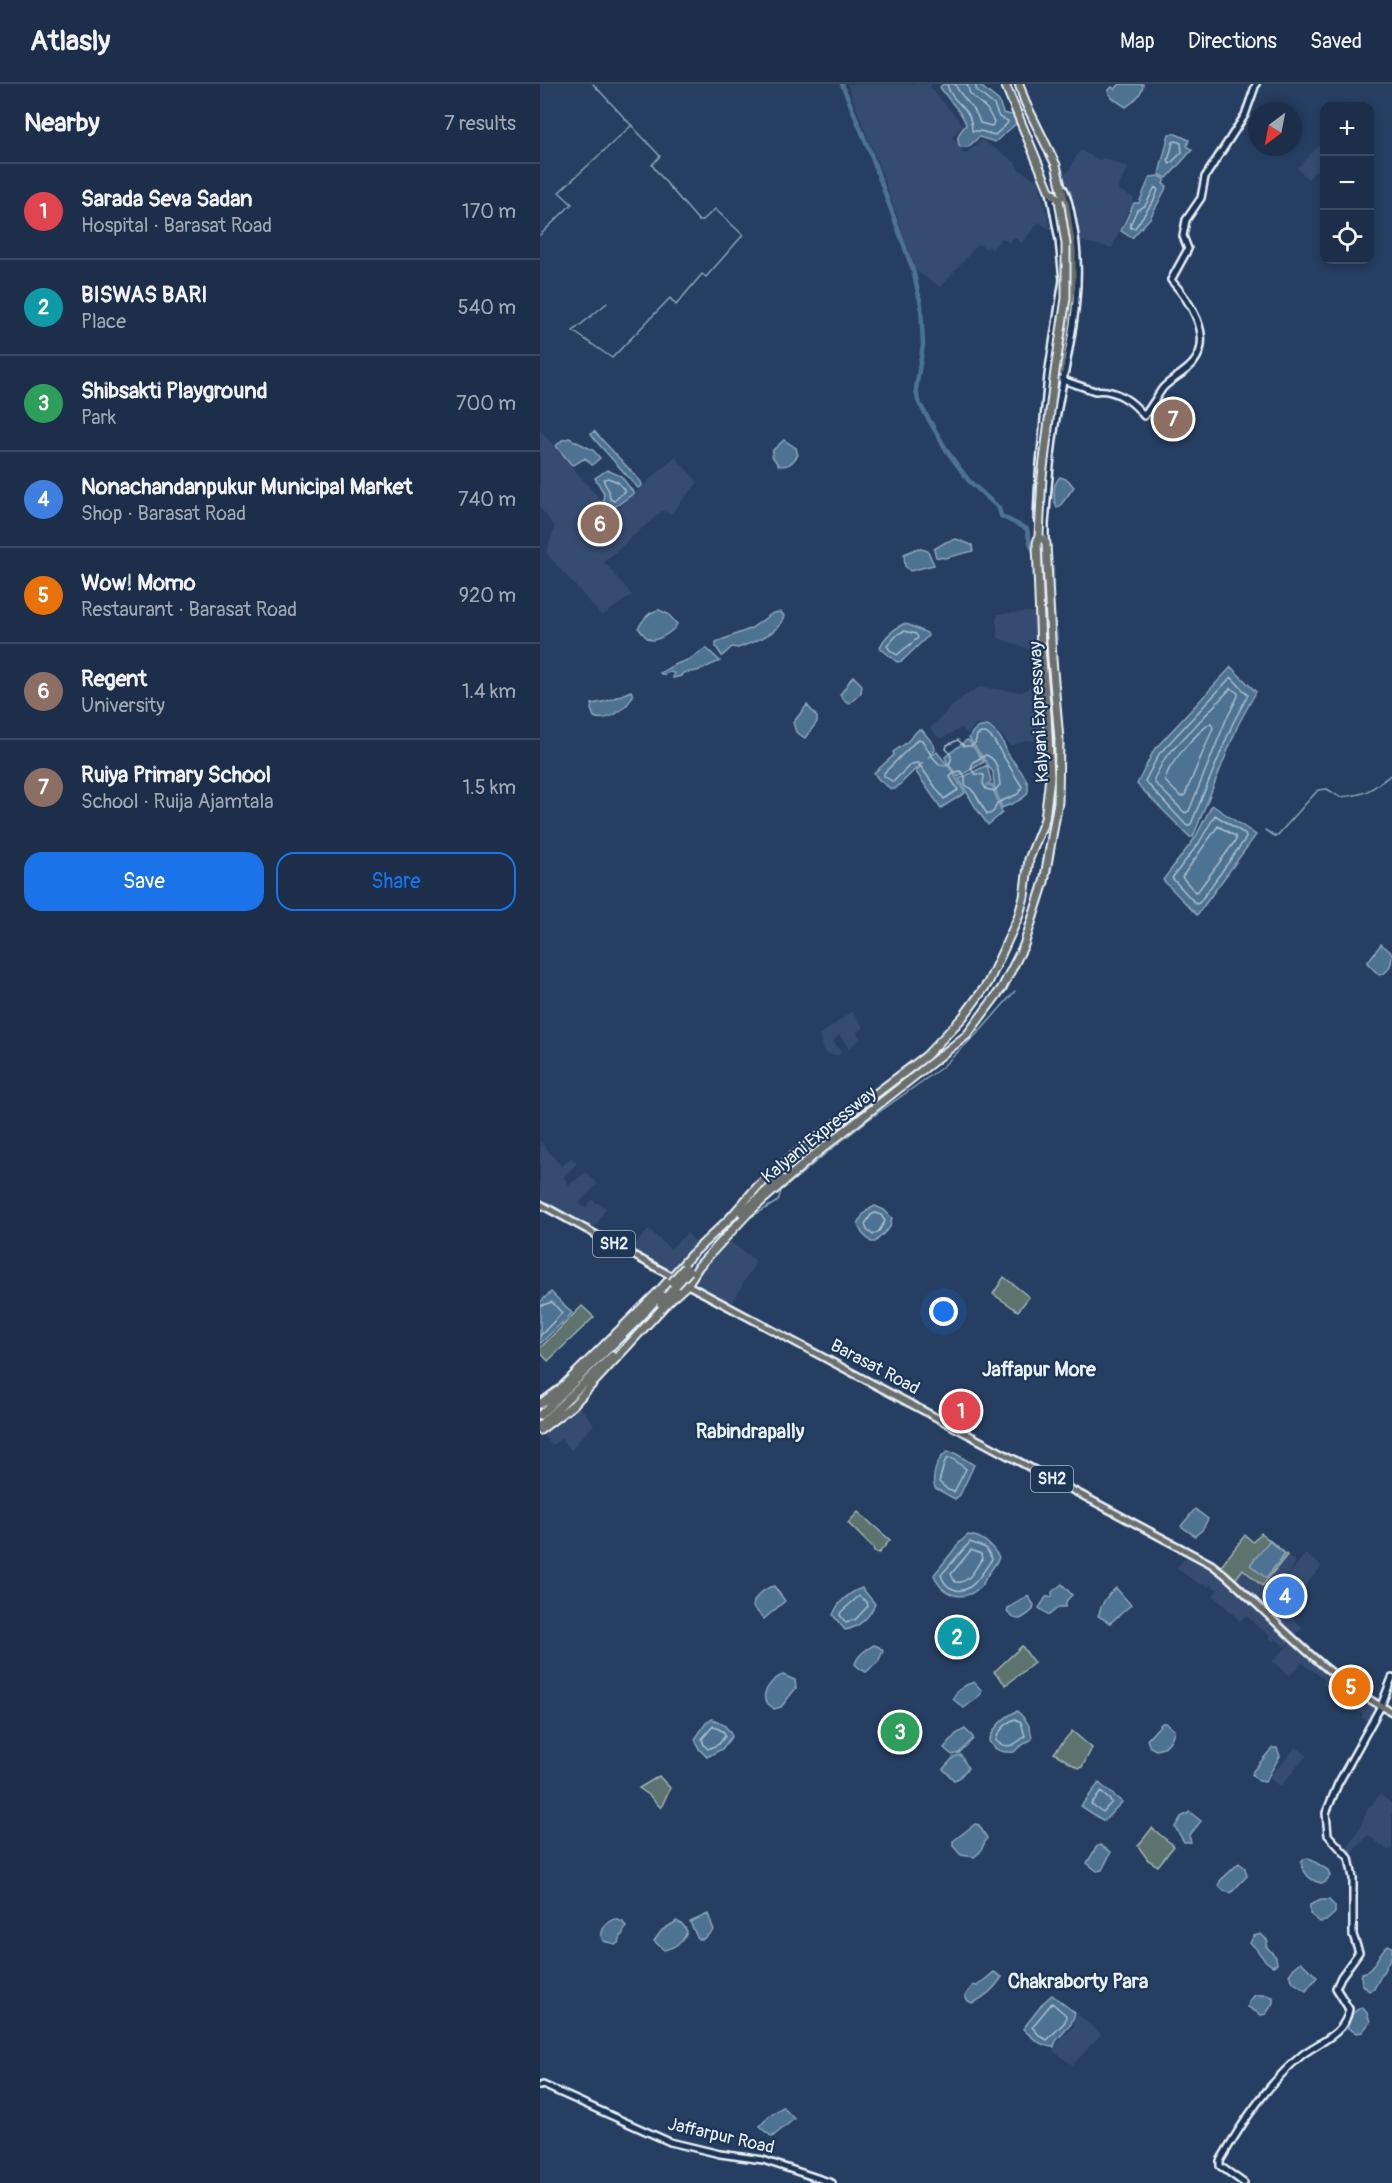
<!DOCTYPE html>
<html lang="en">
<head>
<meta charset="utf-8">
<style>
	:root { --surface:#1c2e49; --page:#293a53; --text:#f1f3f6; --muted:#a0a8b4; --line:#3a4a61; --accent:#1a73e8 }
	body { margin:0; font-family:Pangolin,sans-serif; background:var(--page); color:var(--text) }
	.controls { position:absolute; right:18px; top:18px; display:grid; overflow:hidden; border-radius:12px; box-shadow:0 3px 9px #0003 }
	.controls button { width:54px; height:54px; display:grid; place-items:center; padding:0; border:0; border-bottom:2px solid var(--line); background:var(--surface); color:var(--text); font:30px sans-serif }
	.compass { position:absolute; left:708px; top:18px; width:54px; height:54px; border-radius:50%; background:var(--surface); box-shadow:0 3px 9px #0003; rotate:212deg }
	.you { position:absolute; left:404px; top:1228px; width:21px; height:21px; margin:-15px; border:4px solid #fff; border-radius:50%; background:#1a73e8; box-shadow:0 0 0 9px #1a73e833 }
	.badge { display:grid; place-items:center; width:39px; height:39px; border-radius:50%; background:var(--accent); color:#fff; font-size:20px; font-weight:700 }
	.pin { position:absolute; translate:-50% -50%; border:3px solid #fff; box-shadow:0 2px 6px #0006 }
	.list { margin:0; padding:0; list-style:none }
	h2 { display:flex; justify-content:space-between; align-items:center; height:78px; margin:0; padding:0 24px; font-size:26px }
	h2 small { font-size:20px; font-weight:400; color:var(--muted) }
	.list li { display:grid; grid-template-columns:39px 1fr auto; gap:18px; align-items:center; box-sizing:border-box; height:96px; padding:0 24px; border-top:2px solid var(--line) }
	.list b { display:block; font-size:22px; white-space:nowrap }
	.list p { margin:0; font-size:20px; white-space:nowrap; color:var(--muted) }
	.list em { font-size:20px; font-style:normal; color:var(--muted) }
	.actions { display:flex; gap:12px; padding:18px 24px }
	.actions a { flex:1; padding:14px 0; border:2px solid var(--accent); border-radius:18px; text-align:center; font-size:21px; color:var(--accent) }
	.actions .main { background:var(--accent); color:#fff }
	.icon { flex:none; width:33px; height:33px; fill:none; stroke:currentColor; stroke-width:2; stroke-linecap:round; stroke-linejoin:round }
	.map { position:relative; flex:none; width:852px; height:2099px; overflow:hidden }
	header { display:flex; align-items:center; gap:36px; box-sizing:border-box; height:84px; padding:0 30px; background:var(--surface); border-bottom:2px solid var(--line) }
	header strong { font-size:28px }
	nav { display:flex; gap:33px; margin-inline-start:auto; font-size:21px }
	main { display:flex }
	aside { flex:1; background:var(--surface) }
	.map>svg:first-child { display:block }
</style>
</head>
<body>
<header>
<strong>Atlasly</strong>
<nav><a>Map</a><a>Directions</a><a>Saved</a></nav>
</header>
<main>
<aside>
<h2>Nearby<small>7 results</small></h2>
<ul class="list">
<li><span class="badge" style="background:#e0444e">1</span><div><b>Sarada Seva Sadan</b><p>Hospital · Barasat Road</p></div><em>170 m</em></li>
<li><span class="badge" style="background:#0f9aa8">2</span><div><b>BISWAS BARI</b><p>Place</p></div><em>540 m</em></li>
<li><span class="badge" style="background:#2e9e5b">3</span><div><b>Shibsakti Playground</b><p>Park</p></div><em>700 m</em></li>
<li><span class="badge" style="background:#3f7fe0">4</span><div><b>Nonachandanpukur Municipal Market</b><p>Shop · Barasat Road</p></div><em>740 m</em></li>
<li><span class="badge" style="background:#e8710a">5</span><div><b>Wow! Momo</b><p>Restaurant · Barasat Road</p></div><em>920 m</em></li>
<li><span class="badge" style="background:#8d6e63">6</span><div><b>Regent</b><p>University</p></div><em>1.4 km</em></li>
<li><span class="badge" style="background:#8d6e63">7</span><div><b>Ruiya Primary School</b><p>School · Ruija Ajamtala</p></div><em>1.5 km</em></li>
</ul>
<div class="actions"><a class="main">Save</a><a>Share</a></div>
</aside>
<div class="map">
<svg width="852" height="2099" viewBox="0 0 852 2099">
	<rect width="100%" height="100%" fill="#263e61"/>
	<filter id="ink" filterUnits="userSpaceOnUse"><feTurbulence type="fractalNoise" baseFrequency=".0167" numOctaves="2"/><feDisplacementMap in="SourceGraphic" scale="12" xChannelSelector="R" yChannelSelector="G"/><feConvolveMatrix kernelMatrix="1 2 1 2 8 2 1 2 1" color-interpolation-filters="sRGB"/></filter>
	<g filter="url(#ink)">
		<path fill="#354c70" d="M307,0H392L390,3L423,41L412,53L425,70L442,56L475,78L478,85L498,97L511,146L499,138L482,159L474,153L469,159L462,154L452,166L448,162L446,165L438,160L401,203L376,187L345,98Z
			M781,60L784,63V78L768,95L757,84Z
			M540,66L560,76L564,74L588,84L577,105L594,114L572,164L535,156L518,90L528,88Z
			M631,318L646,326L651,332L632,358L620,351L615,339Z
			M0,346L72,429L135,373L158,398L131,430L122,427L64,478L92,511L62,532L6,469L15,443L0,424Z
			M486,528L505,529L512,612L511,659L487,656L471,662L460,650L448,641H435L428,650L422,644L400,655L390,644L421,614L439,603L482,608L491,602L494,567L458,554L456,535L458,530Z
			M312,927L323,943L317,949L321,955L309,964L299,951L293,958L301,966L299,972L285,969L279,952Z
			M0,1057L21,1082L31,1074L37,1079L24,1093L29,1101L46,1088L58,1100L39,1119L45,1124L52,1116L66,1124L53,1147L0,1119Z
			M109,1145L130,1165L147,1149L167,1170L142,1196L89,1167Z
			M189,1157L216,1177L191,1221L149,1199Z
			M28,1309L54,1340L31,1366L21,1355L12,1361L0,1348V1336Z
			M650,1470L670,1482L753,1555L745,1563L736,1555L733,1558L729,1554L730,1551L720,1545L706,1531L700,1537L673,1511L678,1506L671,1500L669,1503L664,1499L661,1501L636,1484Z
			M765,1470L782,1482L744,1526L763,1544L753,1552L724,1526L734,1512L723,1524L694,1497L703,1485L722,1502L747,1471L756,1478L745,1496Z
			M753,1557L809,1602L799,1613L782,1600L785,1596L762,1579L749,1592L732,1577Z
			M811,1602L839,1623L832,1638L821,1634L823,1630L801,1617Z
			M756,1663L767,1671L740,1703L729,1694Z
			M840,1710L852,1720V1764L849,1767L828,1751L809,1772L805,1767L820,1743L827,1726Z
			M537,1929L561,1950L533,1981L513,1967L520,1955L534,1942V1935Z"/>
		<path fill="#5d736e" stroke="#a2b2b3" stroke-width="1.5" d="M464,1193L489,1213L478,1227L453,1210Z
			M42,1222L54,1233L8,1277L0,1268V1264Z
			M318,1428L350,1456L339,1469L334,1468L333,1464L308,1439Z
			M721,1449L747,1471L722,1502L703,1485L694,1497L679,1485L705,1451L713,1458Z
			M482,1562L494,1579L466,1601L454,1588Z
			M532,1647L552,1664L542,1683L538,1684L514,1669Z
			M119,1692L130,1704L121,1724L109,1711L99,1704Z
			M612,1744L634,1762L618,1782L608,1776L598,1762Z"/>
		<path fill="#4e7292" stroke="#8ca5bb" stroke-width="1.5" d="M403,0H438L459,17L463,29L476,32L478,38L455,58L439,53L428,63H420C415,53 419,49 426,41C425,31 407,15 400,3Z
			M580,0H603C603,9 593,19 586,23L572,14L568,7L572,3L575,5Z
			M629,50H636L649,56L647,62L652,66L627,94L619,90Z
			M619,92L625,95L623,100L627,102L610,134L592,154L581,147L594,119H599L610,93Z
			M54,347L101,398L102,401L98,404L55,356L51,350Z
			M29,354L53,366L60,374L52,381L45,374L34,381L31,380L16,362L22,356Z
			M244,356L256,364L258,371C252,379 250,382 239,382L232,372L233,366Z
			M67,386L81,392L94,409L72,425L63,416L64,409L55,394Z
			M520,393L528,396L534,403L520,422L517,424C513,416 512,400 520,393Z
			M416,455L432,461L433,467L405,474L396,473L394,465L406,458Z
			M378,464L388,467L394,481L370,487L365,482L364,470Z
			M119,526L128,530L137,540C134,547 116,559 109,555C105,553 101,547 98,544C104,535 108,528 119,526Z
			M241,528L244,532C240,550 213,558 198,564L192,563L182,572L176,563V558L210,545L233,529Z
			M363,540L369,541L387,549L388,552L362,577L357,578L340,564C343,554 353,546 363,540Z
			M166,564L180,577L157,587L143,589L141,592L133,594L134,589L129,588L123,591L120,589L134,581L150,575Z
			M691,583L716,608L698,641L653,753H650L597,700L614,666Z
			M313,592L322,601L321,609L310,619L305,617L300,611Z
			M91,607L93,611C88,624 68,639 54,633L51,625L52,620L67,617Z
			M267,621L277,633V638L265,654L256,648L253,639Z
			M448,642C452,645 456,648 459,652C463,657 465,663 467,668C472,679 494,696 487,710C482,717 470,720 462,724L454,701L453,688L429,654C434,644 438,643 448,642Z
			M378,646H382L394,661L395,666L388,674L397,668L412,687L425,709L401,724L376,688L383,678L355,705H351L339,696L334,689L354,671L353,668L366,659Z
			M427,656L429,657L444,678L418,693L407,678L405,673Z
			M447,681L451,697L447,701H452L462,729L448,741L436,724L419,695Z
			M672,721L716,751L657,831L623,796L655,754Z
			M841,860L852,869C852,879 850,889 839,891L827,879Z
			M335,1122L344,1126L352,1134L350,1143L335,1158H331L322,1149L318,1141C321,1131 326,1126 335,1122Z
			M11,1208L32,1229L0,1260V1218Z
			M407,1368L415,1369L434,1381L420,1411L415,1415L395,1404C391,1392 397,1375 407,1368Z
			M655,1425L668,1435L662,1446L655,1452L641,1442Z
			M428,1451C443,1452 451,1461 459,1473C457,1479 453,1483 449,1489C446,1492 445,1497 442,1501C425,1520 402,1512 394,1491L420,1458Z
			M729,1457L745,1470L726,1494L710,1481Z
			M522,1500L532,1511L527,1516L525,1523H519L509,1531L499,1524L506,1513H512V1508Z
			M234,1502L245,1517L224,1535L213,1523C213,1513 225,1504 234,1502Z
			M322,1504L335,1520C330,1533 318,1544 305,1546L293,1531C298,1518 309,1509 322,1504Z
			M576,1504L591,1521L570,1539L558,1532C561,1521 567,1510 576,1504Z
			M488,1512L494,1521L493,1526C482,1535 478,1540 467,1528L468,1524Z
			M334,1561L339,1563L343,1567L338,1578L326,1588L320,1585L315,1580C318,1570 326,1566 334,1561Z
			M243,1591L255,1596L256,1604L241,1623L234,1625C233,1624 227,1619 226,1618C220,1608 234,1594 243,1591Z
			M434,1598L442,1607L440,1611L424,1624L413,1615C415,1607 426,1600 434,1598Z
			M477,1627C486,1635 491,1642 492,1655L479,1663L474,1668C463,1669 454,1667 449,1657C454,1642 464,1633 477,1627Z
			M172,1635C182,1638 188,1643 192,1652L182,1665L167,1673L159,1665L155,1655L166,1639Z
			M622,1639H626L634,1646C633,1656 625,1665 616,1666L610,1663L607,1656Z
			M425,1645L433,1653V1655L419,1669L412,1671L404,1664L416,1650Z
			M732,1664H737L740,1672L725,1698L719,1697L712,1691L713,1687Z
			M421,1671L428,1684L419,1694L414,1696L403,1685L414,1673Z
			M559,1699L582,1718L564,1737L541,1722Z
			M650,1728L661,1737L649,1752L651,1758H644L635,1743L641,1733Z
			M435,1740L439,1741L447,1754L440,1768L434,1773L421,1771L413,1762V1757Z
			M560,1761L571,1768L562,1786L557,1787L547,1779L557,1762Z
			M768,1774L788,1786L790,1792L784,1799C772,1799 764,1790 761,1779L764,1775Z
			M699,1779L705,1784L707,1792L691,1809L684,1807L679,1802L680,1797Z
			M781,1816H789L795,1822V1829L786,1837L780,1838L770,1830V1821Z
			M168,1830L174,1846L163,1855H158L150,1838Z
			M75,1835L83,1838L86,1843L78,1859L75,1860L63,1857L61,1852C63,1843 66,1838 75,1835Z
			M137,1837L143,1841L147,1847C145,1857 134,1864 124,1866L114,1857L122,1846Z
			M721,1850L728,1857L726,1862L736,1873L737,1880L733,1882C721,1877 720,1866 710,1859L714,1852Z
			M848,1861L852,1863V1871L834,1905L829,1907C822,1901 820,1898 822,1889C836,1886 837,1869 848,1861Z
			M761,1878L777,1893L766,1907L754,1899L749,1891L754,1884Z
			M454,1888L462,1893C455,1904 444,1914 432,1919L428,1917L425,1912L433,1901L437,1902Z
			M512,1911L535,1929L531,1940L516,1957L514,1963C501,1963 492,1953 483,1945L504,1918Z
			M715,1911H726L733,1913V1919L726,1930L721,1931L708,1923L709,1918Z
			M822,1923L827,1929L830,1938L822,1948L816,1949L808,1944C809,1933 812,1928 822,1923Z
			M243,2023L254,2035L232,2053L220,2042L229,2032Z"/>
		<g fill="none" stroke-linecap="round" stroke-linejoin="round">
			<path stroke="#aabecf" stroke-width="1.5" d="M407,0C412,22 432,20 432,47H440L455,51L467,40L468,37L459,33L454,21L437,7L435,0
				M415,0C421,15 436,22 440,39L452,42L454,38L447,25L430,10L427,0
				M636,57L641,59L642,68L630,80L628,77L633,58Z
				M615,103L618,106L614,116L595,144H591L590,141L597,126L605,122Z
				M68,394L78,398L85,407L74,417L70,415L69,407L64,398V395Z
				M364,547L376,550L378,554L357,571L350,566L347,562L358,550Z
				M691,593L708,611L693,639L651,740L647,742L605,697L619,670Z
				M691,604L698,609V612L686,636L649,727L645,729L615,699L614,695L625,674Z
				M671,639L673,644L645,711L641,713L625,697C626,682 658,647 671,639Z
				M441,649H446L453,655L482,703L478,710L457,719L454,727L450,730H447C440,720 436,706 425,701V692L420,687L414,688L410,693L418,706L404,715L378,679L371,680L353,698L344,692V689L378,655L382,656L391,671L399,680L405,682C414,679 412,670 406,665L407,661L418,656L424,662H431L435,659L437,651Z
				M446,671C458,675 459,690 460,701L454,707L446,705L443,700L444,691L435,690L431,685L433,678Z
				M675,731L705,750L706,754L659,819L656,820L632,794L659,759Z
				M678,742L695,752L696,756L658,807L655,808L642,793Z
				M335,1129L341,1131L345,1137L339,1147L333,1151L327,1146L325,1140L331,1131Z
				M0,1222L12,1218L22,1229L0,1252
				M408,1374L413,1375L426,1385L414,1408L408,1406L399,1398L405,1377Z
				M430,1458L446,1464L452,1475C444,1486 431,1513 413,1505C407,1503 403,1497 401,1491Z
				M431,1466L441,1470L442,1475C434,1485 430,1500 415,1498L411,1490Z
				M319,1512L327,1518L328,1522L316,1535L306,1539L300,1531L301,1528Z
				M475,1635L481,1638L485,1652C475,1661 468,1666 456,1657C457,1648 467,1638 475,1635Z
				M173,1642L184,1648L185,1652L179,1660L168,1665L164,1661L162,1655Z
				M561,1708L572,1718L563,1728L551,1720Z
				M512,1919L526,1931L525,1938L507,1956L499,1951L492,1943Z"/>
			<path stroke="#8ca5bb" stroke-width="1.5" d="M53,0L120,72L112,81C127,101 143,118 159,137H162L175,125L203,151L166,193L162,190L136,221L130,214L72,274L33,247L67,219
				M0,151L32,120L19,108L92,41
				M725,746L736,753L778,706L787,705L800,713C827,711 831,706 852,690
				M188,1156L206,1136L238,1117L241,1107L284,1071L328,1036L401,984L442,945L475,907"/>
			<path stroke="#4e7292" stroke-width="4.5" d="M302,0L330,68L373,186L381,221L383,261L376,305L378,317L407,367L429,397L459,424L461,432L487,445C490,461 492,473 509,477L512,484V518L516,555"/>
			<g stroke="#e8f1f8" stroke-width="10">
				<path id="secondary" d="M508,291L555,307C574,304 593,317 604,332C611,323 616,314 622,305C629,296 646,289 654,278C674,252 649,216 631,196L648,165L643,152L646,136L661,114L665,93L705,31L716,0
					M497,435L499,391L508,291L523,196L519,156L510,108
					M505,457V440C508,405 510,370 516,335C527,270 546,206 533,140C531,128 529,116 524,105
					M0,2002L3,2001L130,2058L180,2070L223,2076L292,2099
					M704,2099L680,2082V2077C702,2039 728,1999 762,1971C780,1957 805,1951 809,1925L796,1904L801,1893L819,1868L813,1851V1794L809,1774L788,1751L786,1729L798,1700L841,1622L852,1594"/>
			</g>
			<g stroke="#e8f1f8" stroke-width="10">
				<path id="primary" d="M0,1120L135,1194
					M146,1200L671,1480L684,1490C737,1537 789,1597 852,1628"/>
			</g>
			<g stroke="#e8f1f8" stroke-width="11">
				<path id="highway" d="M465,0L509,106L519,116
					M479,0L485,18L516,81L526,123L532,167V197L519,288
					M202,1129L241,1094
					M121,1220L136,1201
					M0,1320L20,1305L121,1205L151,1171L189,1135L218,1102L252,1073L386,972L423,933L448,899L478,834L484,813L489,775L505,735L510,693L507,631L501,565L497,459L499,452
					M0,1331L99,1235L121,1210
					M0,1341L72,1272
					M0,1346L33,1321L127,1219L147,1201L159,1182L208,1129L273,1072L427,951L462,904L484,861L504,798L518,718L519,655L512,575L506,459L501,451"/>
			</g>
			<use href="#secondary" stroke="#1d3557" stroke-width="5"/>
			<use href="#primary" stroke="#6c706d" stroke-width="5"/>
			<use href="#highway" stroke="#6c706d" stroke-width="7"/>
			<g stroke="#e8f1f8" stroke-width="11" stroke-linecap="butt">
				<path id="highway-bridge" d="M499,452L502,393L515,287L526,214V160L519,116
					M132,1198L145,1183
					M136,1201L149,1187"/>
			</g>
			<use href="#highway-bridge" stroke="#6c706d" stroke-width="7"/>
		</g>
	</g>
	<g text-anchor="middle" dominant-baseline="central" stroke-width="4.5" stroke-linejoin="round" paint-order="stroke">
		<g fill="#1d3557" stroke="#abb9c8" stroke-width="1.5">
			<rect x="53" y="1147" width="42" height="26" rx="4.5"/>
			<rect x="491" y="1382" width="42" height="26" rx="4.5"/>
		</g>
		<g font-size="16" font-weight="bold" fill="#e8f1f8">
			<text x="74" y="1160">SH2</text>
			<text x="512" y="1395">SH2</text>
		</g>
		<g font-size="18" fill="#e8f1f8" stroke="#1d3557">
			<text transform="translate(499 628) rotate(-93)">Kalyani Expressway</text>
			<text transform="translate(279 1051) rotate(-39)">Kalyani Expressway</text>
			<text transform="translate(335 1283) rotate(28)">Barasat Road</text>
			<text transform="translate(181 2052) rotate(13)">Jaffarpur Road</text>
		</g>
		<g font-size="20" font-weight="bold" fill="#e8f1f8" stroke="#1d3557">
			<text x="499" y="1285">Jaffapur More</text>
			<text x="210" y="1347">Rabindrapally</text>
			<text x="538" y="1897">Chakraborty Para</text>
		</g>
	</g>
</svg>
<div class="controls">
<button>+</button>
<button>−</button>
<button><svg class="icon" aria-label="locate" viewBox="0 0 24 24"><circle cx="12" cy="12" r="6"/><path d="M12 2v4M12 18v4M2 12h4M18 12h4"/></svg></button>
</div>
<svg class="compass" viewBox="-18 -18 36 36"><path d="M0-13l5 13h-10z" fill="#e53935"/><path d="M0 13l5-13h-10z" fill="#a0a8b4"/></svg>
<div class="you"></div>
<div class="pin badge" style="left:421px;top:1327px;background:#e0444e">1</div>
<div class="pin badge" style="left:417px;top:1553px;background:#0f9aa8">2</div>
<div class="pin badge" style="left:360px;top:1648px;background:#2e9e5b">3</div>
<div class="pin badge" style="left:745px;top:1512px;background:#3f7fe0">4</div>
<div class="pin badge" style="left:811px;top:1603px;background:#e8710a">5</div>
<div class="pin badge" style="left:60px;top:440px;background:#8d6e63">6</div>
<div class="pin badge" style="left:633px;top:335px;background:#8d6e63">7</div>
</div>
</main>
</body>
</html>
